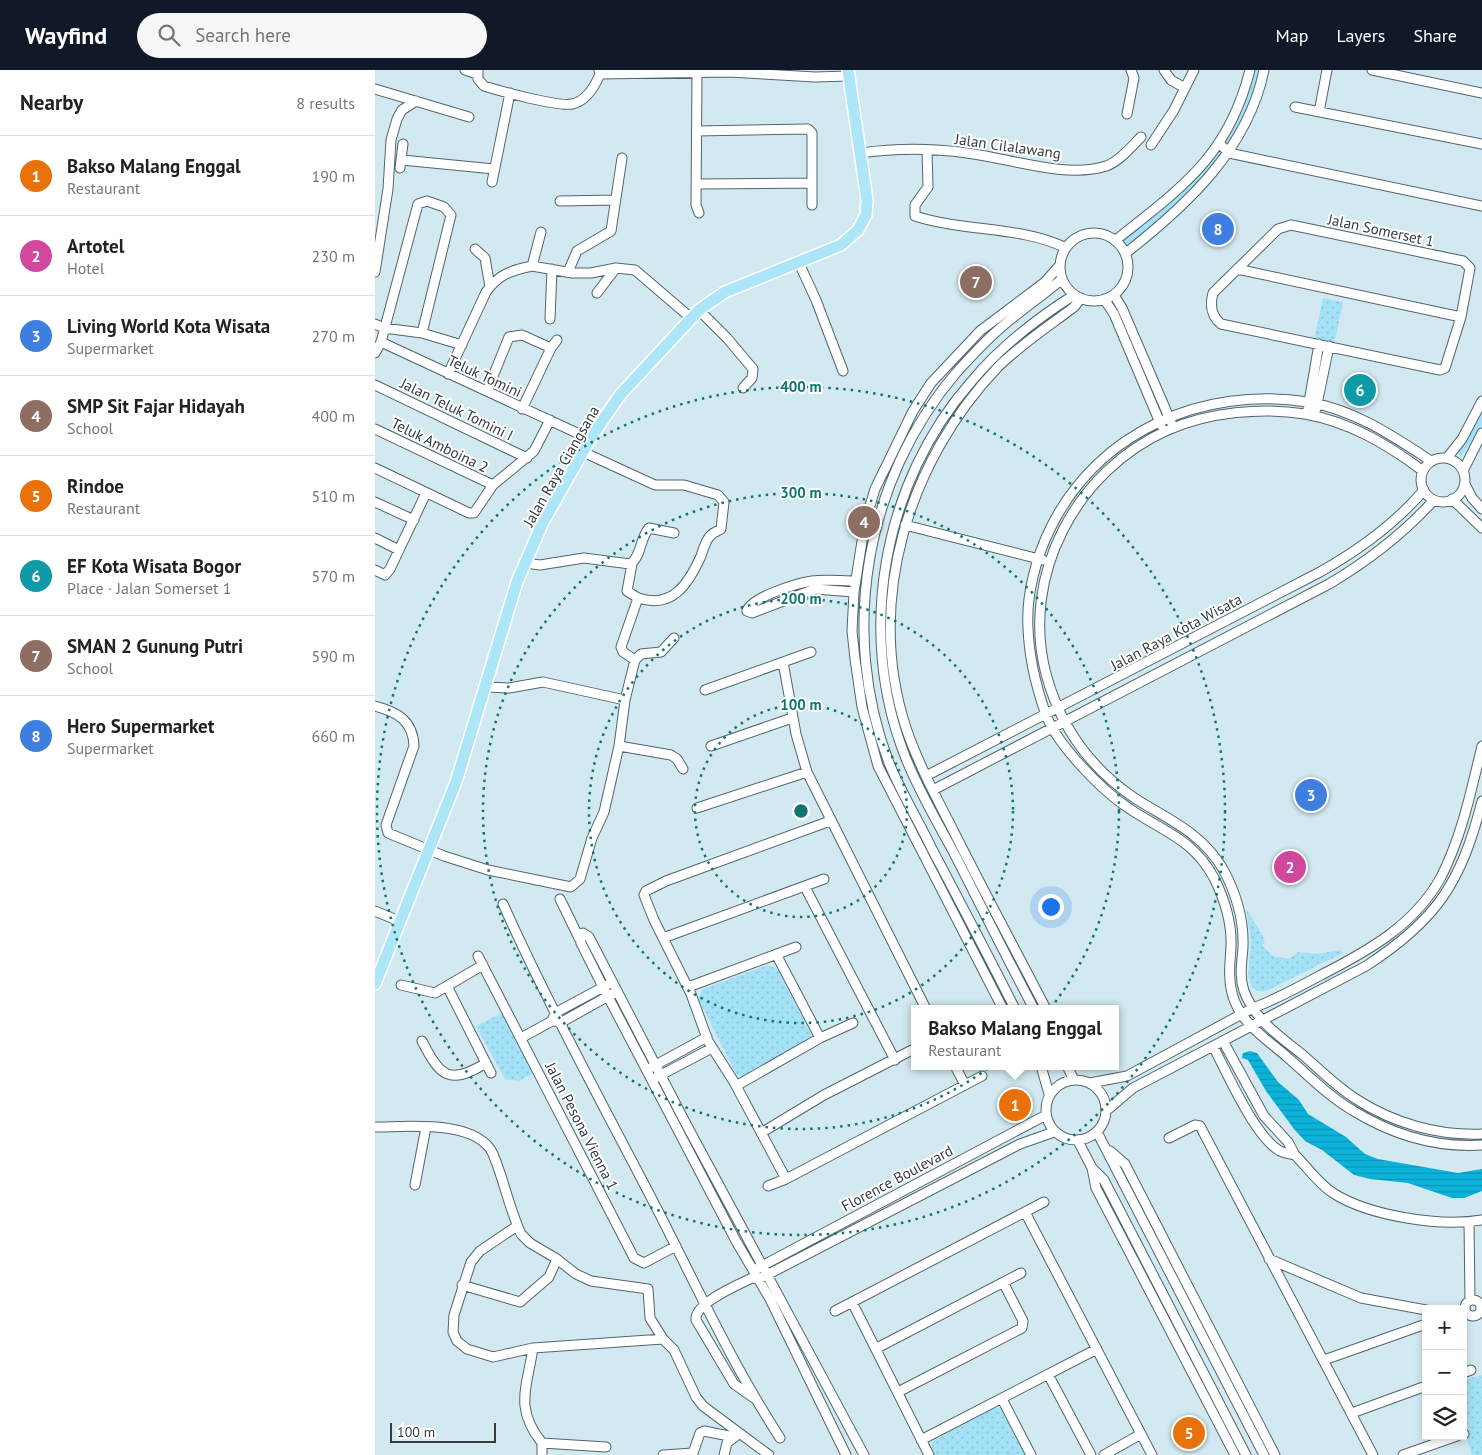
<!DOCTYPE html>
<html lang="en">
<head>
<meta charset="utf-8">
<style>
	:root { --surface:#fff; --page:#f6f6f6; --text:#222; --muted:#767676; --line:#e0e0e0; --accent:#111827 }
	body { margin:0; font-family:"PT Sans",sans-serif; background:var(--page); color:var(--text) }
	.controls { position:absolute; right:15px; bottom:15px; display:grid; overflow:hidden; border-radius:0px; box-shadow:0 2px 8px #0003 }
	.controls button { width:45px; height:45px; display:grid; place-items:center; padding:0; border:0; border-bottom:1px solid var(--line); background:var(--surface); color:var(--text); font:25px sans-serif }
	.scale { position:absolute; left:15px; bottom:12px; width:106px; box-sizing:border-box; padding-left:5px; border:2px solid #343c40; border-top:0; font-size:14px; line-height:18px; white-space:nowrap; color:#343c40; -webkit-text-stroke:4px #fff; paint-order:stroke }
	.you { position:absolute; left:675px; top:836px; width:18px; height:18px; margin:-12px; border:4px solid #fff; border-radius:50%; background:#1a73e8; box-shadow:0 0 0 8px #1a73e833 }
	.badge { display:grid; place-items:center; width:32px; height:32px; border-radius:50%; background:var(--accent); color:#fff; font-size:16px; font-weight:700 }
	.pin { position:absolute; translate:-50% -50%; border:2px solid #fff; box-shadow:0 1px 5px #0006 }
	.popup { position:absolute; left:536px; top:935px; width:208px; height:65px; box-sizing:border-box; display:grid; place-content:center; border-radius:0px; background:var(--surface); filter:drop-shadow(0 1px 4px #0005); font-size:16px; white-space:nowrap; color:var(--muted) }
	.popup b { font-size:19px; color:var(--text) }
	.popup::after { content:''; position:absolute; left:50%; top:100%; margin-left:-10px; border:10px solid transparent; border-top-color:var(--surface) }
	.list { margin:0; padding:0; list-style:none }
	h2 { display:flex; justify-content:space-between; align-items:center; height:65px; margin:0; padding:0 20px; font-size:21px }
	h2 small { font-size:16px; font-weight:400; color:var(--muted) }
	.list li { display:grid; grid-template-columns:32px 1fr auto; gap:15px; align-items:center; box-sizing:border-box; height:80px; padding:0 20px; border-top:1px solid var(--line) }
	.list b { display:block; font-size:19px; white-space:nowrap }
	.list p { margin:0; font-size:16px; white-space:nowrap; color:var(--muted) }
	.list em { font-size:16px; font-style:normal; color:var(--muted) }
	.icon { flex:none; width:28px; height:28px; fill:none; stroke:currentColor; stroke-width:2; stroke-linecap:round; stroke-linejoin:round }
	.map { position:relative; flex:none; width:1107px; height:1385px; overflow:hidden }
	header { display:flex; align-items:center; gap:30px; box-sizing:border-box; height:70px; padding:0 25px; background:var(--accent); color:#fff }
	header strong { font-size:24px }
	nav { display:flex; gap:28px; margin-inline-start:auto; font-size:18px }
	.search { width:350px; height:45px; background:var(--page); display:flex; align-items:center; gap:12px; box-sizing:border-box; padding:0 18px; border-radius:28px; color:var(--muted); font-size:19px }
	main { display:flex }
	aside { flex:1; background:var(--surface) }
	.map>svg:first-child { display:block }
</style>
</head>
<body>
<header>
<strong>Wayfind</strong>
<div class="search"><svg class="icon" aria-label="search" viewBox="0 0 24 24"><circle cx="10" cy="10" r="6"/><path d="M15 15l6 6"/></svg>Search here</div>
<nav><a>Map</a><a>Layers</a><a>Share</a></nav>
</header>
<main>
<aside>
<h2>Nearby<small>8 results</small></h2>
<ul class="list">
<li><span class="badge" style="background:#e8710a">1</span><div><b>Bakso Malang Enggal</b><p>Restaurant</p></div><em>190 m</em></li>
<li><span class="badge" style="background:#d1479c">2</span><div><b>Artotel</b><p>Hotel</p></div><em>230 m</em></li>
<li><span class="badge" style="background:#3f7fe0">3</span><div><b>Living World Kota Wisata</b><p>Supermarket</p></div><em>270 m</em></li>
<li><span class="badge" style="background:#8d6e63">4</span><div><b>SMP Sit Fajar Hidayah</b><p>School</p></div><em>400 m</em></li>
<li><span class="badge" style="background:#e8710a">5</span><div><b>Rindoe</b><p>Restaurant</p></div><em>510 m</em></li>
<li><span class="badge" style="background:#0f9aa8">6</span><div><b>EF Kota Wisata Bogor</b><p>Place · Jalan Somerset 1</p></div><em>570 m</em></li>
<li><span class="badge" style="background:#8d6e63">7</span><div><b>SMAN 2 Gunung Putri</b><p>School</p></div><em>590 m</em></li>
<li><span class="badge" style="background:#3f7fe0">8</span><div><b>Hero Supermarket</b><p>Supermarket</p></div><em>660 m</em></li>
</ul>
</aside>
<div class="map">
<svg width="1107" height="1385" viewBox="0 0 1107 1385">
	<defs>
		<pattern id="park-dots" width="8" height="8" patternUnits="userSpaceOnUse" patternTransform="scale(1.25)"><rect width="8" height="8" fill="#a3e1f7"/><path d="M2 2h.1M6 6h.1" fill="none" stroke="#8dc2d5" stroke-width="1.8" stroke-linecap="round"/></pattern>
		<pattern id="water-rules" width="6" height="5" patternUnits="userSpaceOnUse" patternTransform="scale(1.25)"><rect width="6" height="5" fill="#0bb3db"/><path d="M0 2.5h6" fill="none" stroke="#0c93b3"/></pattern>
	</defs>
	<rect width="100%" height="100%" fill="#d3e9f1"/>
	<path fill="#a3e1f7" d="M875,0H889L854,83L827,114L751,183L741,170L806,118L845,74Z
		M1107,339V355L1086,387L1083,383Z"/>
	<path fill="url(#park-dots)" d="M948,228L968,232L959,275L939,271Z
		M871,838C877,850 886,859 890,872L887,875L898,886L914,889L923,882L942,884L965,880L968,883L891,921H882L877,917L873,906L876,870Z
		M393,895L402,899L437,966L436,972L370,1008L361,1004L323,928L328,919Z
		M133,940L164,1000L144,1011L130,1009L101,956Z
		M1107,1305V1385H1097L1088,1356V1310Z
		M619,1338H625L631,1342L654,1385H559L556,1374L560,1370Z"/>
	<path fill="url(#water-rules)" d="M875,981L882,983L903,1012L924,1030L933,1044L971,1067L990,1084L1003,1089L1083,1103L1107,1099V1121L1089,1128H1077L1033,1113L995,1109L979,1105L947,1080L930,1071L919,1059L891,1021L873,990L867,988L868,983Z"/>
	<g fill="none" stroke-linecap="round" stroke-linejoin="round">
		<g stroke="#51656c" stroke-width="11">
			<path id="minor" d="M90,0L102,4
				M103,0V9L109,16C125,21 183,37 197,34C212,31 220,16 225,4L224,0
				M789,0L796,10L810,18
				M997,0L1107,23
				M322,2L321,135L324,143
				M225,4L354,2L440,7L474,6
				M0,19L94,47
				M920,37L1107,74
				M944,42L952,0
				M752,44L759,8L756,0
				M322,61L433,59L437,63V135
				M845,74L854,83L1107,136
				M776,75L799,40L819,0
				M552,80L553,117L540,135V146C589,162 647,156 691,178
				M486,83C521,78 556,78 592,83C633,88 691,109 731,96C744,92 757,76 766,67
				M27,90L119,99
				M25,98L28,74
				M117,112L135,23
				M322,114L437,113
				M185,131L239,130
				M916,155L1088,191L1095,198L1086,247L1070,298L1065,300L846,254C836,246 835,234 838,223L903,159Z
				M685 197a34 34 0 1 1 68 0a34 34 0 1 1-68 0Z
				M741,170C807,117 853,87 875,0
				M100,179L110,188L115,217
				M751,183C812,135 873,79 889,0
				M423,191L441,230L468,301
				M157,196L197,203H216L241,198
				M862,199L1086,247
				M0,202L13,119L16,70L22,49L27,40L41,31
				M193,202L202,181L236,161L247,88
				M222,223L241,198L260,200L316,248
				M739,225L747,238L796,352
				M729,229L739,244L786,355
				M324,240L352,268L378,299L377,308L368,318
				M175,249L177,199
				M0,254L9,258L47,263L87,275
				M6,272L43,134L52,131L69,137L76,145L47,263
				M0,283L6,272L215,369
				M73,304L111,222C123,205 136,200 157,196L166,162
				M0,315L152,388
				M112,321L134,267L147,265L176,278
				M933,338L944,274
				M147,339L176,278L182,270
				M941,339L954,276
				M0,359L118,415
				M1072,388L1087,369L1107,331
				M1046 410a22 22 0 1 1 44 0a22 22 0 1 1-44 0Z
				M1056,391C1018,366 980,340 933,332C828,316 724,361 676,457C661,487 651,525 653,558C654,586 661,616 670,642C680,673 727,721 755,739C789,762 818,769 839,808C850,830 857,853 856,877C855,893 853,908 857,923C864,952 890,968 911,986C932,1004 953,1026 977,1040C1016,1064 1061,1078 1107,1075
				M0,398L94,443H99L118,415L159,381L175,350
				M1048,401C1012,374 975,352 930,344C887,337 834,342 793,360C702,400 645,505 671,604C685,656 716,699 761,729C794,750 827,763 848,799C861,823 869,850 868,877C867,892 864,906 869,921C880,950 904,966 928,985C945,1000 962,1017 981,1029C1018,1053 1063,1066 1107,1064
				M1088,401L1107,363
				M1090,414L1097,428L1107,439
				M1077,429L1107,458
				M0,432L39,450
				M530,455L668,490
				M0,468L24,480
				M150,493L165,495L209,488L255,494C266,488 265,468 274,458L299,463
				M257,494L252,521L263,528
				M0,500L10,505L15,499L51,423
				M479,522L440,519L377,543L372,541C376,527 423,513 437,511C451,509 466,511 480,511
				M260,590L266,584L286,582L299,568
				M408,592L421,664L432,702L551,939
				M111,617L134,618L168,612L250,630L260,590L248,582L246,577L263,528C297,539 313,515 326,486C328,480 331,469 336,465C339,462 343,461 346,459L349,432L343,425L309,415H280L208,382
				M330,620L436,582
				M0,636C23,642 38,651 39,676L11,755L13,763L69,786L113,800L196,817L205,809L217,768L229,742L244,676L250,630
				M244,676L296,685L302,689L308,699
				M336,676L417,648
				M551,706L945,502C984,480 1020,454 1049,420
				M558,720L954,514C993,491 1028,464 1059,430
				M322,738L432,702
				M430,817L520,990
				M185,829L204,868
				M128,834C174,936 228,1035 280,1135C320,1213 357,1294 405,1368
				M0,841L24,851
				M288,868L449,809
				M401,884L445,968
				M103,886L259,1188L269,1193L301,1176
				M26,915L60,923L72,916L116,1003
				M72,916L108,895
				M313,917L421,877
				M628,939L503,696L487,637L480,589L477,561L479,522L490,452L500,419L538,341L556,313L605,261L670,212L685,195
				M640,939C613,885 585,832 557,779C543,750 526,722 514,693C464,562 490,410 581,303C594,289 607,274 622,261C643,242 666,227 687,209
				M659,939C632,888 606,836 580,785C563,753 543,720 530,686C481,562 508,412 596,312C625,277 661,249 699,225
				M671,939C640,879 608,820 578,760C561,727 543,693 531,658C490,531 533,391 623,297C645,275 674,256 699,237L706,228
				M180,951L185,953L237,924
				M146,968L177,951L180,943L232,915
				M47,971C65,1006 74,1016 111,993
				M838,976C852,1003 880,1067 905,1081C909,1083 915,1084 920,1085L913,1072L889,1046L848,971
				M580,996L590,1015
				M666,996L674,1024
				M692,996L699,1010
				M277,997L332,967
				M282,1007L337,978
				M671 1040a30 30 0 1 1 60 0a30 30 0 1 1-60 0Z
				M715,1013L752,1006L878,938C902,929 924,917 946,905C993,881 1040,855 1066,807C1087,766 1096,721 1107,676
				M361,1016L445,968L478,953
				M731,1041L758,1018L991,896C1062,850 1086,813 1107,731
				M0,1057C31,1057 102,1049 118,1084C129,1110 134,1138 146,1164L155,1173L182,1189L201,1204L216,1211L273,1219L275,1248L288,1269L299,1280L321,1327L328,1336L394,1385
				M722,1062L889,1385
				M386,1063L449,1025L537,980
				M794,1068L820,1055L825,1056L998,1385
				M703,1071L717,1098L729,1110L871,1385
				M735,1081L750,1094L900,1385
				M920,1085C932,1097 944,1114 958,1123C994,1146 1065,1157 1107,1150
				M717,1098L721,1118L860,1385
				M411,1109L359,1012L333,971L316,924L279,850L269,825L271,821L291,811L455,751
				M40,1115L51,1057
				M393,1116L411,1109L607,1006
				M650,1142L777,1385
				M1094,1152L1095,1230
				M142,1156L105,1181L96,1192L79,1245L78,1262L82,1271L92,1279L118,1287L158,1278L288,1269
				M894,1189L986,1228L1051,1240
				M383,1198L671,1045
				M87,1215L145,1232L174,1207L182,1189
				M1090 1238a8 8 0 1 1 16 0a8 8 0 1 1-16 0Z
				M477,1232L554,1385
				M460,1241L669,1132
				M158,1278C152,1318 139,1338 167,1373L231,1377
				M502,1278L646,1203
				M949,1290L1051,1254
				M1088,1303L1096,1300
				M674,1306L716,1385
				M523,1322L647,1258L648,1251L629,1214
				M379,1328L359,1314L321,1250C319,1233 363,1215 377,1208L384,1209L645,1074L679,1062
				M627,1329L656,1385
				M977,1343L1051,1316
				M1088,1364H1089
				M546,1370L722,1279
				M167,1385V1373
				M288,1385L318,1383L325,1363L329,1361L359,1367
				M349,1385L352,1373L361,1366
				M471,1385L395,1229L361,1171L228,917L206,873L204,864L208,863L214,867L310,1052L489,1385
				M729,1385L766,1364
				M1028,1385L1082,1366"/>
		</g>
		<g stroke="#fff" stroke-width="14">
			<path id="major" d="M0,914L81,712L142,512L168,452L215,369L245,325L324,240L350,222L466,175L483,160L491,145L492,130L473,0"/>
		</g>
		<use href="#minor" stroke="#fff" stroke-width="9"/>
		<use href="#major" stroke="#ade6f8" stroke-width="11"/>
	</g>
	<g fill="none" stroke="#0f766e" stroke-width="2.5" stroke-dasharray="2.5 5">
		<circle cx="426" cy="741" r="106"/>
		<circle cx="426" cy="741" r="212"/>
		<circle cx="426" cy="741" r="318"/>
		<circle cx="426" cy="741" r="424"/>
	</g>
	<g text-anchor="middle" dominant-baseline="central" stroke-width="4" stroke-linejoin="round" paint-order="stroke">
		<g font-size="15" fill="#343c40" stroke="#fff">
			<text transform="translate(633 76) rotate(8)">Jalan Cilalawang</text>
			<text transform="translate(1006 160) rotate(12)">Jalan Somerset 1</text>
			<text transform="translate(110 306) rotate(25)">Teluk Tomini</text>
			<text transform="translate(82 339) rotate(26)">Jalan Teluk Tomini I</text>
			<text transform="translate(65 375) rotate(26)">Teluk Amboina 2</text>
			<text transform="translate(186 396) rotate(-60)">Jalan Raya Ciangsana</text>
			<text transform="translate(801 562) rotate(-28)">Jalan Raya Kota Wisata</text>
			<text transform="translate(207 1056) rotate(63)">Jalan Pesona Vienna 1</text>
			<text transform="translate(522 1108) rotate(-28)">Florence Boulevard</text>
		</g>
	</g>
	<circle cx="426" cy="741" r="8" fill="#0f766e" stroke="#fff" stroke-width="2.5"/>
	<g font-size="15" text-anchor="middle" font-weight="bold" fill="#0f766e" stroke="#fff" stroke-width="4" stroke-linejoin="round" paint-order="stroke">
		<text x="426" y="322">400 m</text>
		<text x="426" y="428">300 m</text>
		<text x="426" y="534">200 m</text>
		<text x="426" y="640">100 m</text>
	</g>
</svg>
<div class="controls">
<button>+</button>
<button>−</button>
<button><svg class="icon" aria-label="layers" viewBox="0 0 24 24"><path d="M12 4l9 5-9 5-9-5zM3 14l9 5 9-5"/></svg></button>
</div>
<div class="scale">100 m</div>
<div class="you"></div>
<div class="pin badge" style="left:640px;top:1035px;background:#e8710a">1</div>
<div class="popup"><b>Bakso Malang Enggal</b>Restaurant</div>
<div class="pin badge" style="left:915px;top:797px;background:#d1479c">2</div>
<div class="pin badge" style="left:936px;top:725px;background:#3f7fe0">3</div>
<div class="pin badge" style="left:489px;top:452px;background:#8d6e63">4</div>
<div class="pin badge" style="left:814px;top:1363px;background:#e8710a">5</div>
<div class="pin badge" style="left:985px;top:320px;background:#0f9aa8">6</div>
<div class="pin badge" style="left:601px;top:212px;background:#8d6e63">7</div>
<div class="pin badge" style="left:843px;top:159px;background:#3f7fe0">8</div>
</div>
</main>
</body>
</html>
